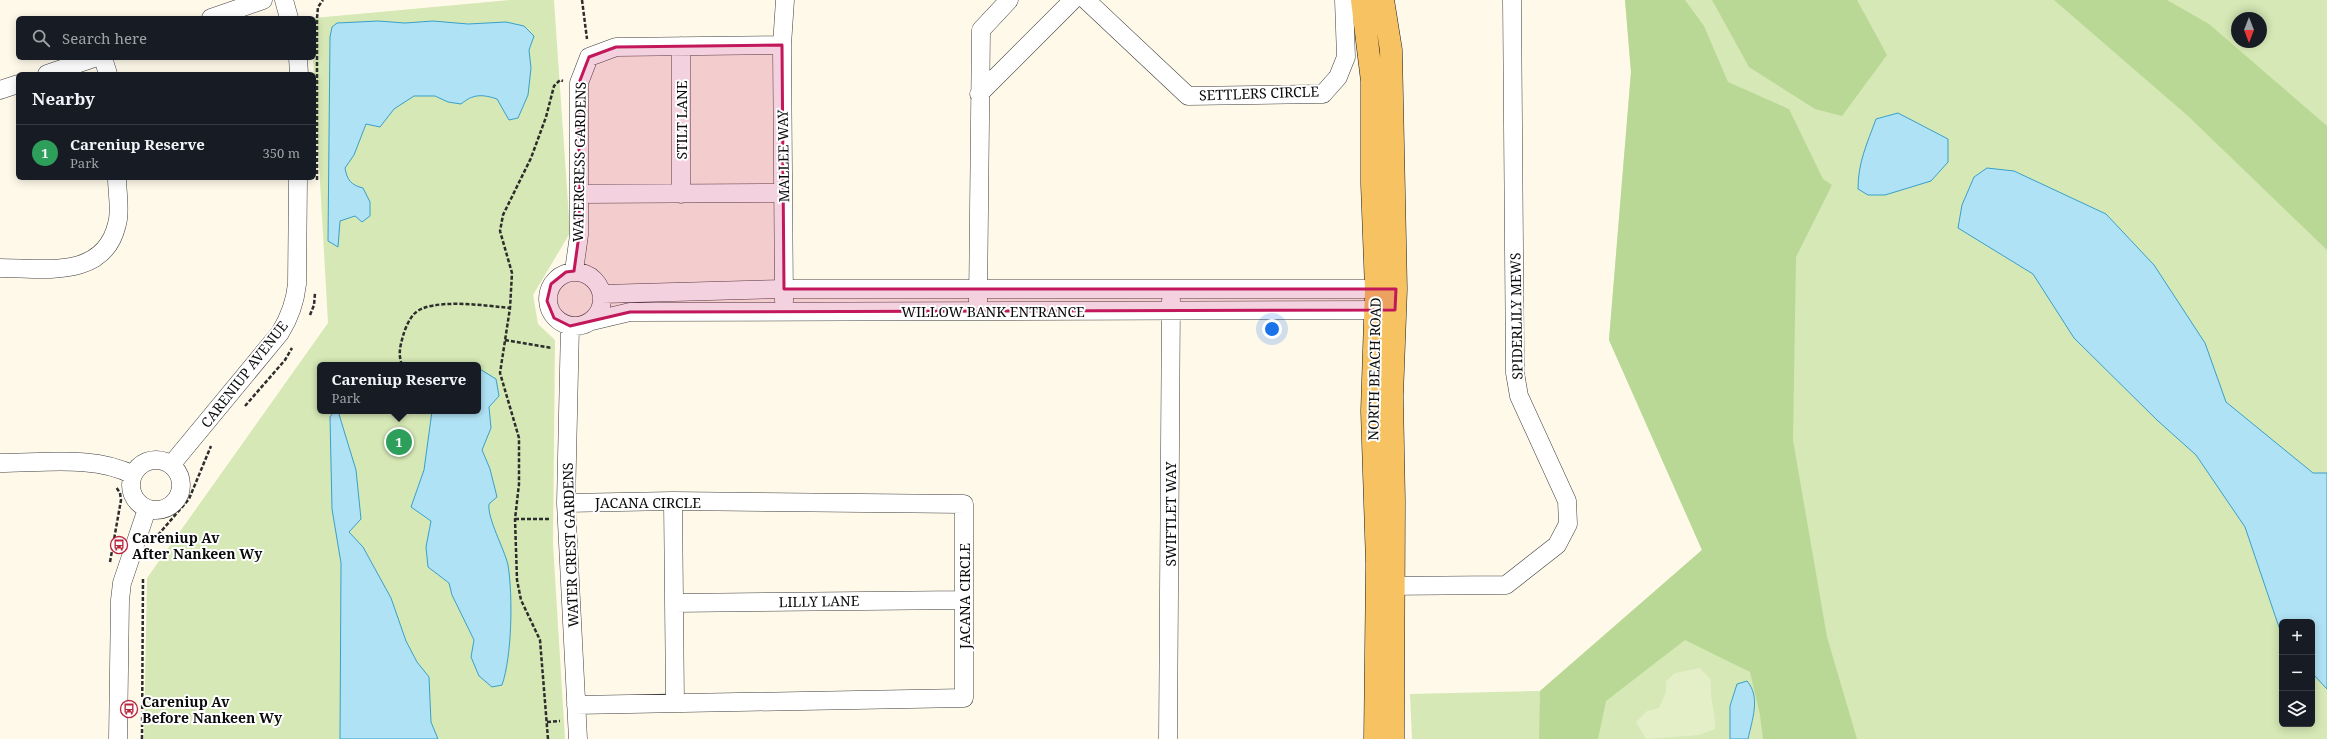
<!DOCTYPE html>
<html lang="en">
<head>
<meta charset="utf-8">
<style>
	:root { --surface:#171b24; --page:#242831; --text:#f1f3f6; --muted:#9ea1a6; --line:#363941; --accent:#d93025 }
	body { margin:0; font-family:"Noto Serif",serif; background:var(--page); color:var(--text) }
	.controls { position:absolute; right:12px; bottom:12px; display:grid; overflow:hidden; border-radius:6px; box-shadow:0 2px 10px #0003 }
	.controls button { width:36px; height:36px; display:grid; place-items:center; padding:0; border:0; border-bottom:1px solid var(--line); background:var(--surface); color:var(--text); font:20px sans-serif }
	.compass { position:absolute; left:2231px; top:12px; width:36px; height:36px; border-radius:50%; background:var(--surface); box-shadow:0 2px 10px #0003; rotate:180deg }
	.you { position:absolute; left:1272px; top:329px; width:14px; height:14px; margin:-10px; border:3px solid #fff; border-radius:50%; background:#1a73e8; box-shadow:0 0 0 6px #1a73e833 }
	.badge { display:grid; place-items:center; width:26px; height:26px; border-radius:50%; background:var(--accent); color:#fff; font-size:13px; font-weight:700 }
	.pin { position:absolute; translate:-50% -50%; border:2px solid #fff; box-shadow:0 1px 4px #0006 }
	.popup { position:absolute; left:317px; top:362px; width:164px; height:52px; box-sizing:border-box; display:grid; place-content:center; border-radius:6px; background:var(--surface); filter:drop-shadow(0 1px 3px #0005); font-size:13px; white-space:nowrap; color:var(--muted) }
	.popup b { font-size:15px; color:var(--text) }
	.popup::after { content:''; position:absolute; left:50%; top:100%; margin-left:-8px; border:8px solid transparent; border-top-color:var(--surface) }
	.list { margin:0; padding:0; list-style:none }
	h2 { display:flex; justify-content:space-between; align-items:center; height:52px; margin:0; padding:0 16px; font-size:17px }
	h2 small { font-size:13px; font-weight:400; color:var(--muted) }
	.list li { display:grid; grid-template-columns:26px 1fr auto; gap:12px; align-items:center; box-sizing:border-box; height:56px; padding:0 16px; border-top:1px solid var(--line) }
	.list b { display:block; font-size:15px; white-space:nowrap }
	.list p { margin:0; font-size:13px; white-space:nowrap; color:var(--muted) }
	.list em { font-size:13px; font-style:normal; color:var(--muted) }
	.icon { flex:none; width:22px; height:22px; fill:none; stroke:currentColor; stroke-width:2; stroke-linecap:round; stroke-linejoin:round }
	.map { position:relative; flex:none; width:2327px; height:739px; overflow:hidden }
	.search { position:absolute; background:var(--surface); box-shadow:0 2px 10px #0003; left:16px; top:16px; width:300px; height:44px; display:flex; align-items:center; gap:10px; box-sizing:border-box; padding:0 14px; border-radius:6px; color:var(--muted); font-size:15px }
	.panel { position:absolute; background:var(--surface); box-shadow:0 2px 10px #0003; left:16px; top:72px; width:300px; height:108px; border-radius:6px }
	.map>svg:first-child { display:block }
</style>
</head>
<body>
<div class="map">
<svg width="2327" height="739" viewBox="0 0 2327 739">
	<rect width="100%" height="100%" fill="#fff9ea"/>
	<path fill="#d5e8b5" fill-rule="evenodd" d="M510,0H554L570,233L533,295L538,324L555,340L553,544L565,739H144L147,578L328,323L313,58L314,18ZM320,365H478V411H320Z
		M1625,0H2327V739H1412L1410,694L1540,691L1702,550L1609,340L1631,72ZM2237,18H2261V42H2237ZM2282,622H2312V724H2282Z"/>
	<path fill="#bad895" d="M1625,0H1685L1704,26L1728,82L1789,109L1823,179L1832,185L1796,257L1793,440L1827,637L1857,739H1763L1760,715L1750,672L1685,640L1606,701L1598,739H1539L1540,691L1702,550L1609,340L1631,72Z
		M1712,0H1857L1887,55L1842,116L1815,109L1749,67Z
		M2054,0H2167L2209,24L2327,126V250L2188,116Z"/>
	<path fill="#e5efc7" d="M1700,668L1711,680C1709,698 1716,712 1715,729L1699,735L1646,739L1636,722L1647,711L1659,708L1666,692V681L1675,673Z"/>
	<path fill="#b0e2f5" stroke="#38a0cb" d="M378,21L405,23L433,21L468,24L506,22L524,26L534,36L529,50L531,68L528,95L518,118L509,120L497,99C482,94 473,94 461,104L448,102L435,96H414L394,109L380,127L366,124L354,155L345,168C347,180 351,185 363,188L370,202V216L362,222L355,216L340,221L338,247L328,241L330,37L332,27L337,23Z
		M1898,113L1948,139V162L1931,181L1885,195H1868L1858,189C1858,162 1867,144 1876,119Z
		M1987,168L2014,171L2106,214L2154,265L2205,343L2226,402L2313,473H2327V689L2312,673V622H2282V636L2245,527L2196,455L2158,421L2074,338L2033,274L1958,228L1962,205L1974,177Z
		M478,368L496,379L499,396L489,407L491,428L482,450L490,469L497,497L489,504C487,518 504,548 508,565C513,596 512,656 502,685L492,687L479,676L471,657L474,640L452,595L449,583L428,567L426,547L431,521L411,507L424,470L432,411H478Z
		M334,411H338L356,470L361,519L349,532L363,547L391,598L406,641L417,662L429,677L431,722L438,739H340L341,563L332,509L330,417Z
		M1747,681C1761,697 1752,720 1748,739H1730V706L1737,684Z"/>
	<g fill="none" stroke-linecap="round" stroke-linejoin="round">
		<g stroke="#3e3e3e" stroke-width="19">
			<path id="minor" d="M284,0L289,18
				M1086,0L1188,96L1323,94L1338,77L1346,57L1344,0
				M211,18L263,0
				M103,58L108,74
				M298,58L299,74
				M47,74L94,58
				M0,90L18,84
				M979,94L1073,0
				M580,194L783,193
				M681,194V46
				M0,268C44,268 104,280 117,224C121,211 117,192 117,178
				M574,271L579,235V83L589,57L616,47L782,45
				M548 299a27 27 0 1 1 54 0a27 27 0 1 1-54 0Z
				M602,294L784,289H1389
				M784,301L782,45L785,0
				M978,302L981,30L1009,0
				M592,321L630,312L1388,310
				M570,326L566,503L578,739
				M131 485a25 25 0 1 1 50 0a25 25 0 1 1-50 0Z
				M0,463C42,463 96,455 133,475
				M171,465L280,333C290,317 295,303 297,284L298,178
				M673,501L675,702
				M566,503L673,501L964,504V698L576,705
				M1381,586L1506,585L1557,545L1568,524L1567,501L1519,396L1515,373L1512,0
				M674,603L964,600
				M118,739L120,600L122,583L147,509
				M1168,739L1171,300"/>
		</g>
		<g stroke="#1c1c1c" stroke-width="23">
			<path id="major" d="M1362,0L1372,81V184L1376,289L1372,411L1377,564L1375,739
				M1383,0L1391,50L1396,289L1392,396L1394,501L1393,739"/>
		</g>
		<path stroke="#2d2d2d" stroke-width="2.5" stroke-dasharray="4 2" stroke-linecap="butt" d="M582,0L587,39
			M317,180V18L318,7L323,0
			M310,315L314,305L315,293
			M505,340L552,348
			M402,365C398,354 400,347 403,336C405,329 409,319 414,314C430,297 488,306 510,308
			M245,406L285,360L292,348
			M515,519H550
			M158,535L189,499L211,446
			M110,562L121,500L120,493L116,487
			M547,722L560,721
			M142,739L143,578
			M548,739L540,640L521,600L517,580L515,519L519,484V438L500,373L510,308L512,273L500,231L503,215L531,158L546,117L554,86L560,80L563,81"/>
		<use href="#minor" stroke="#fff" stroke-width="18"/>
		<use href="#major" stroke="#f7c362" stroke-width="22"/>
	</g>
	<path fill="#c2185b" fill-opacity="0.2" stroke="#c2185b" stroke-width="3" stroke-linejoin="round" d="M782,45L784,289H1396L1395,310L630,312L570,326L554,318L547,301L551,284L566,272L574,271L579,235V83L589,57L616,47Z"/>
	<defs>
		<g id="bus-ring" transform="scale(0.9)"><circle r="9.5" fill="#fff" stroke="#b9263d" stroke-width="1.5"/><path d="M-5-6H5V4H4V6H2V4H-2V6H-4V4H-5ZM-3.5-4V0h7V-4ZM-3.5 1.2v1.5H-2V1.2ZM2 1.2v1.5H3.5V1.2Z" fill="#b9263d"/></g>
	</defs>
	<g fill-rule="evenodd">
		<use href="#bus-ring" x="119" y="545"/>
		<use href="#bus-ring" x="129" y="709"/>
	</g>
	<g text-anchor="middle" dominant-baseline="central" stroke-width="4" stroke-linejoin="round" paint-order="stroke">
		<g font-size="14" fill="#0b0b0b" stroke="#fff">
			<text transform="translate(1259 93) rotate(-2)">SETTLERS CIRCLE</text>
			<text transform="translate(681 120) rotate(-90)">STILT LANE</text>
			<text transform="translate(783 156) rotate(-91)">MALLEE WAY</text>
			<text transform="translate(579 162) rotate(-89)">WATERCRESS GARDENS</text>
			<text x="993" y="311">WILLOW BANK ENTRANCE</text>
			<text transform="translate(1516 316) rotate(-91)">SPIDERLILY MEWS</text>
			<text transform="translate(1374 369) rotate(-89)">NORTH BEACH ROAD</text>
			<text transform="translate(244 374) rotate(-52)">CARENIUP AVENUE</text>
			<text x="648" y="502">JACANA CIRCLE</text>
			<text transform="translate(1170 514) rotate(-90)">SWIFTLET WAY</text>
			<text transform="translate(570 545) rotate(-92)">WATER CREST GARDENS</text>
			<text transform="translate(964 596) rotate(-90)">JACANA CIRCLE</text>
			<text transform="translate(819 601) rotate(-1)">LILLY LANE</text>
		</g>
		<g font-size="14" font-weight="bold" fill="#0b0b0b" stroke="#fff" text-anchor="start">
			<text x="132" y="537">Careniup Av<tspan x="132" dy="16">After Nankeen Wy</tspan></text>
			<text x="142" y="701">Careniup Av<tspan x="142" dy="16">Before Nankeen Wy</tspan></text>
		</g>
	</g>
</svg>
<div class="controls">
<button>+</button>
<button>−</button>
<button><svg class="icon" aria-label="layers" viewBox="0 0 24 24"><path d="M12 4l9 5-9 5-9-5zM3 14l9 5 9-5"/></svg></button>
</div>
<svg class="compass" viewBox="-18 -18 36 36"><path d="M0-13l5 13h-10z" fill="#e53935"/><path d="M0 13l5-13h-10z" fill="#9ea1a6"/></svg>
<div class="you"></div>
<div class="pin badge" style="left:399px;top:442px;background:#2e9e5b">1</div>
<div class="popup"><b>Careniup Reserve</b>Park</div>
<div class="search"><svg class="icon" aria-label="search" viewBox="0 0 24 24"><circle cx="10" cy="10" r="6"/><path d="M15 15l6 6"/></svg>Search here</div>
<section class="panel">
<h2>Nearby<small></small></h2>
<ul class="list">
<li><span class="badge" style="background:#2e9e5b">1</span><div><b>Careniup Reserve</b><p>Park</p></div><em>350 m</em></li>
</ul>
</section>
</div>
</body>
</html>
